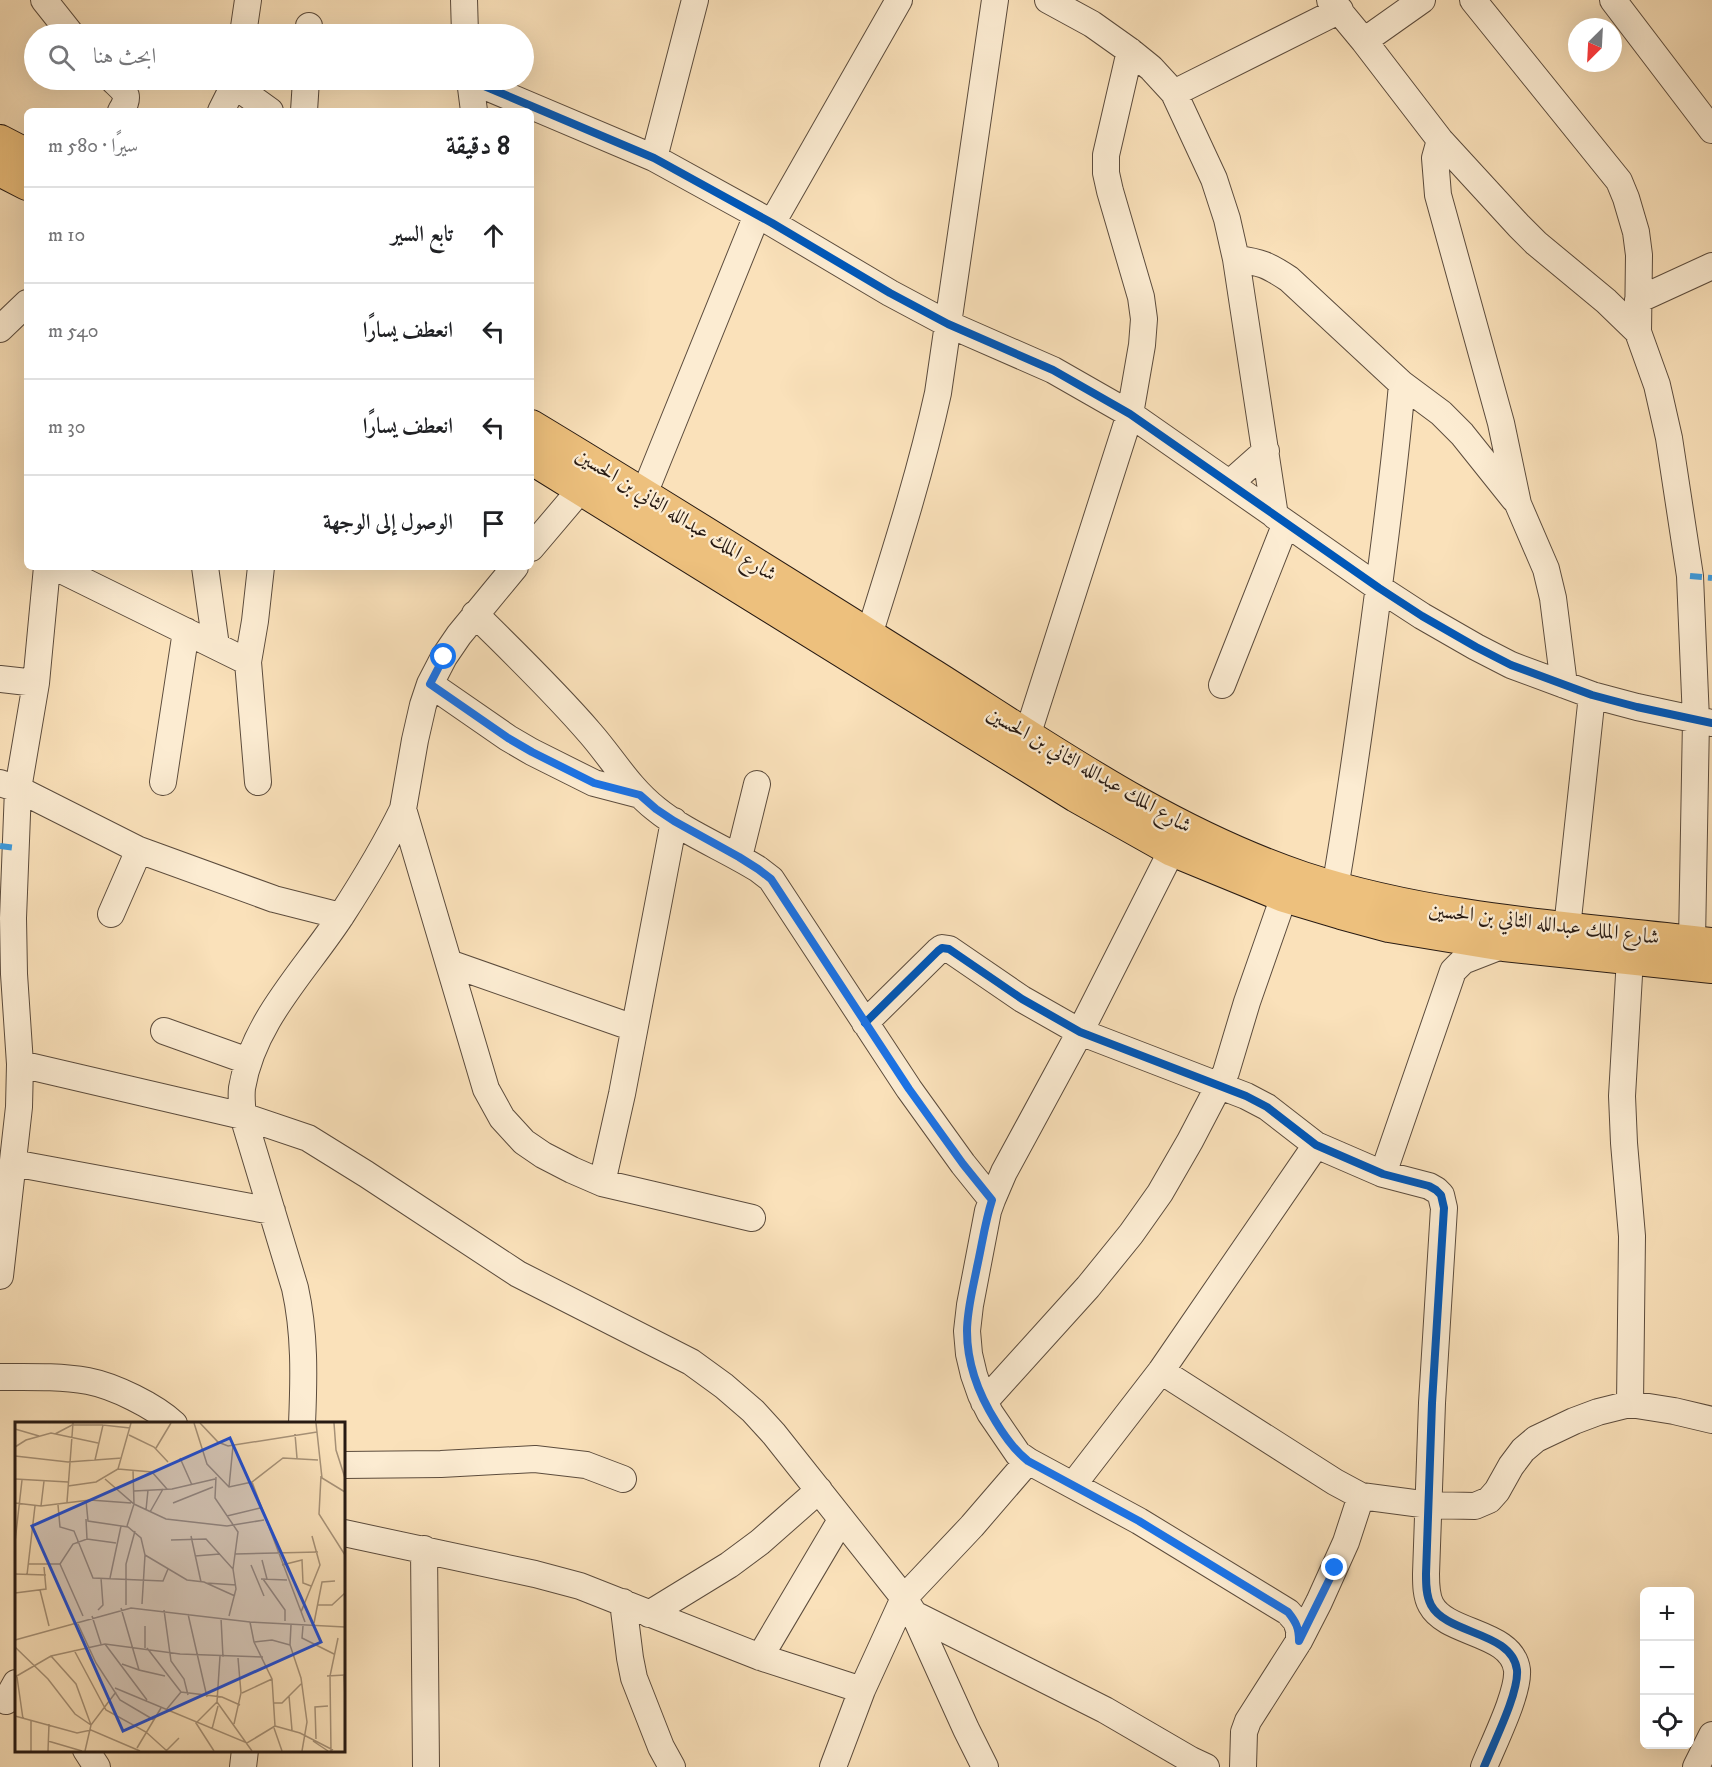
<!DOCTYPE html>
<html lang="ar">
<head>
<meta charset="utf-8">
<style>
	:root { --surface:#fff; --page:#f2f2f2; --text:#202124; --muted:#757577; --line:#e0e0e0 }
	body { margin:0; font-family:"IM FELL DW Pica",Amiri,serif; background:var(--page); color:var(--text); direction:rtl }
	.controls { position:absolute; right:18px; bottom:18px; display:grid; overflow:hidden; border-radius:9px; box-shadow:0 6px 24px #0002 }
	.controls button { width:54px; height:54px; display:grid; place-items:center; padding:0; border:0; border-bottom:2px solid var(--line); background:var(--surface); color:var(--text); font:30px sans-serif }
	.compass { position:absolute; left:1568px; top:18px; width:54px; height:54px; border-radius:50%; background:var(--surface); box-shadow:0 6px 24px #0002; rotate:204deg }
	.stop { position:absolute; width:18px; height:18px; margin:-14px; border:4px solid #1a73e8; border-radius:50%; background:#fff }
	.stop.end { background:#1a73e8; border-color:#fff; box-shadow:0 2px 6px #0008 }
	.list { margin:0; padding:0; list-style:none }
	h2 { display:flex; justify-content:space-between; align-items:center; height:78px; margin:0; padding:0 24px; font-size:26px }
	h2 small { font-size:20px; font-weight:400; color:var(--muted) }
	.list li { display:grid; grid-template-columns:39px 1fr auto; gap:18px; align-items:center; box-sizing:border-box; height:96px; padding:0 24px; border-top:2px solid var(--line) }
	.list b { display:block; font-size:22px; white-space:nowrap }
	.list em { font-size:20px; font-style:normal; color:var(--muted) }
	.icon { flex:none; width:33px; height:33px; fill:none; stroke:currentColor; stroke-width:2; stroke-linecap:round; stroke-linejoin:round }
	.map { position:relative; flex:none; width:1712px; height:1767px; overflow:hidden; direction:ltr }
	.search { position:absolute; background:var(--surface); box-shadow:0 6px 24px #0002; left:24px; top:24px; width:510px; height:66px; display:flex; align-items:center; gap:15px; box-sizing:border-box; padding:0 21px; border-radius:33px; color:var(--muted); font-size:22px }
	.panel { position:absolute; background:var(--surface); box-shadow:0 6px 24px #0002; left:24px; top:108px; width:510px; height:462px; border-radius:9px; direction:rtl }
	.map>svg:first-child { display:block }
</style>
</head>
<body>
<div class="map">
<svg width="1712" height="1767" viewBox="0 0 1712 1767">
	<rect width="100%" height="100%" fill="#fae1ba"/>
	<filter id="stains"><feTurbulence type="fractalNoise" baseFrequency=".00333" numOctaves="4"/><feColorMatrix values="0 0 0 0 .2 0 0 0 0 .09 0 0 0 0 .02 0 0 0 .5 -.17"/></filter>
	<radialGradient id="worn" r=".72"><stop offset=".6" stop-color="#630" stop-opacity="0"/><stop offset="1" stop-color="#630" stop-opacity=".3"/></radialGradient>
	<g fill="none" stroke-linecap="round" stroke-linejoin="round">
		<g stroke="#5c4c3d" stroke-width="28">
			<path id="minor" d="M44,0L71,34
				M464,0L465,34
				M1048,0L1092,24L1130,51L1151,68L1174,93L1214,179L1227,219L1236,259L1275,516
				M1330,0L1364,41L1440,140L1519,226L1536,243L1606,301L1638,332
				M1473,0L1619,181L1626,198L1636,232L1639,255L1638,332L1657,385L1669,438L1690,576L1696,720L1692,941
				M1613,0L1712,130
				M243,34L248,0
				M309,34V26
				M1364,41L1422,0
				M113,80C125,92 131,95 121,111
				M470,80L654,158L772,223L890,293L948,324L1053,370L1130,414L1379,588L1422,616L1476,647L1511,665L1592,695L1637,707L1712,723
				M470,80L474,111
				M234,85L270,111
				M1174,93L1340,10
				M221,111L234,85L235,80
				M304,111L306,80
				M1440,140L1435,158L1438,195L1501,423L1518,504L1546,569L1553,598L1564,685
				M654,158L695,0
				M772,223L899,0
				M1236,259C1261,262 1268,265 1289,279L1402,384C1395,466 1384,549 1373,631C1361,717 1350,802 1335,888
				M1638,300L1712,266
				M0,329L27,303
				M1402,384L1441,413L1462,434L1514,499
				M1230,483L1266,451
				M644,494L757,215
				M531,548L581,489
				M55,567L248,662
				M205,567L216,646
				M515,567L459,635L444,657L430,684L423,705L415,740L403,809L486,1089L502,1118L524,1142L543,1155L572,1170L602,1183L752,1218
				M475,614C514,653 554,691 590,733C612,758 629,788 656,809C684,832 726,849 758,869L771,879L909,1089L963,1164L992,1200
				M869,635C894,555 920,475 938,393L995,0
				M0,679L36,683
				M430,684L508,738L532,752L594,783L640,795
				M1222,685L1286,523
				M1027,736L1130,414L1142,345L1144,319L1141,297L1110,191L1106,173V155L1130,51
				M163,782L186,631
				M258,782L248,662L255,621L261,567
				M0,783L18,789L139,850L274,899L341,916
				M1172,850L1080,1032L1004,1172L992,1200L988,1211L970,1305L967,1331L969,1354L974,1375L981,1395L990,1413L1018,1454L1028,1461L1139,1521L1288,1612L1296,1621L1299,1630V1641L1248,1721L1244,1732L1243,1767
				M739,857L757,784
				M111,914L139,850
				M1567,928L1592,695
				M449,963L634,1028
				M865,1023L938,951L942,948L949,949L1022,999L1080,1032L1246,1096L1267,1107L1316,1145L1383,1174L1429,1186L1436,1190L1441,1195L1444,1208L1432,1403L1426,1574C1426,1584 1426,1596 1431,1605C1447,1635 1512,1631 1517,1670C1519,1693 1493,1744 1484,1767
				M164,1031L248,1061
				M20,1064L243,1116L308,1138L366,1174L518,1274L691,1362L724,1386L753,1411L774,1434L904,1598L914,1614L966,1729L985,1767
				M13,1163L272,1211
				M1383,1174L1453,971L1463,961L1504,945
				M602,1183L622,1094L674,821
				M0,1276L19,1107L20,1064L14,974L13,918L18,789L36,683L47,567
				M1161,1371L1335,1482L1361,1496L1429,1505L1475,1506L1489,1500L1497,1491L1511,1466L1523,1450L1536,1439L1574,1421L1598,1412L1630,1404L1674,1411L1712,1420
				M0,1377C29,1377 59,1376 88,1381C114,1386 155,1406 174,1424
				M984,1402L1088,1287L1131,1234L1160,1193L1190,1141L1226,1072L1247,1002L1284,896
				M1630,1404L1632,1236L1624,1143L1622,1096L1630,958
				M302,1424C304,1377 305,1333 295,1288L243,1116C242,1107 241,1097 242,1088C253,1021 305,971 341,916C363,882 385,846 403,809
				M344,1465L441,1464L535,1459L586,1465L623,1479
				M1073,1485L1161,1371L1316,1145
				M344,1533L535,1574L580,1586L760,1657L862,1690
				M424,1549L426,1767
				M623,1602L630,1658L634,1678L661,1747L672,1767
				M649,1614L729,1565L760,1542L819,1490
				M914,1614L1105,1710L1191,1760L1206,1767
				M1299,1641L1319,1602L1346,1542L1361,1496
				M760,1657L841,1520
				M6,1701L16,1683
				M86,1750L97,1767
				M243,1767L245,1750
				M833,1767L862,1690L904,1598L972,1526L1028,1461
				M1696,1767L1712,1735"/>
		</g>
		<g stroke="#271a13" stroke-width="34">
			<path id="major" d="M0,141L27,155
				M0,170L27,184
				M531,426C667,508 800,592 934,676C1052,751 1169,833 1303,878C1435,921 1575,928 1712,944
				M531,458L1076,796L1172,850L1284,896L1341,913L1389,926L1504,945L1712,967"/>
		</g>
		<use href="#minor" stroke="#fcecd2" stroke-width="26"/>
		<use href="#major" stroke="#edc07d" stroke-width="32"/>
		<path stroke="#3d9bde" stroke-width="6" stroke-dasharray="12 6" stroke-linecap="butt" d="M1690,576L1712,578
			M0,846L15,848"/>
		<g stroke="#fcecd2" stroke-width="11">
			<path id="cycleway" d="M470,80L654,158L772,223L890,293L948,324L1053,370L1130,414L1379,588L1422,616L1476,647L1511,665L1592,695L1637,707L1712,723
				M865,1023L938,951L942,948L949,949L1022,999L1080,1032L1246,1096L1267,1107L1316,1145L1383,1174L1429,1186L1436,1190L1441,1195L1444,1208L1432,1403L1426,1574C1426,1584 1426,1596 1431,1605C1447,1635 1512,1631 1517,1670C1519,1693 1493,1744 1484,1767"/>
		</g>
		<use href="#cycleway" stroke="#0057b8" stroke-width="8"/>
	</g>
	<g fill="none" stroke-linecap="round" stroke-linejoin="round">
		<path stroke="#1a73e8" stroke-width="8" d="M444,657L430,684L508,738L532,752L594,783L640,795L656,809L674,821L739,857L758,869L771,879L909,1089L963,1164L992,1200C985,1222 982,1245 977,1267C973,1288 967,1310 967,1331C967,1364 979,1395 996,1422C1005,1437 1014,1450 1028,1461L1139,1521L1288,1612C1296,1622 1299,1628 1299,1641L1335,1568"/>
	</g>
	<g text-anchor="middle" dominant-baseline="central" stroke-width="4.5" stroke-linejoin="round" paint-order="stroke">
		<g font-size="21" fill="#271a13" stroke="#fcecd2">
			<text transform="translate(676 515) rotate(32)">شارع الملك عبدالله الثاني بن الحسين</text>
			<text transform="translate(1089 770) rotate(30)">شارع الملك عبدالله الثاني بن الحسين</text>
			<text transform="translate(1544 924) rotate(7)">شارع الملك عبدالله الثاني بن الحسين</text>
		</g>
	</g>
	<g transform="translate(15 1422)">
		<rect width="330" height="330" fill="#fae1ba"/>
		<path fill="none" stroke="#a69177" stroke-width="1.5" d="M179,1L192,42L214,65L237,60L268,36L303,38M185,1L203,20L213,24L302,10M301,1L307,56L330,70M319,1L321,28L330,56M0,7L24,14M40,12L57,3H88M280,12L282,36M114,13L139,25L153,40M0,25L11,18L36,11L83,21M141,26L156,1M0,34L53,40L107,36M165,36L177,63M80,38L88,3L115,6M103,47L137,50L152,67M306,54L304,92L330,133M201,55L200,76L223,110L218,147M0,57L53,60M90,57L119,82L151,97L212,104L249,98M237,60L290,200M53,64L81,60L103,47L116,1M214,65L218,24M119,69L157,67L200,57M71,78L73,99L113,105L126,116L130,133L127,182M52,80L58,1M0,81L26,84L75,78L116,81M158,81L198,65M43,83L45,105L59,109L78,156L148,159L153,147M26,84L29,59M131,88L133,68M135,90L148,67M212,94L245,86M71,97L72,117M112,104L119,82L118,48M176,114L186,160M156,118L191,117L218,147L221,167L214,194M0,120L7,58M220,132L303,130M130,133L172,158L189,160L220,174M180,134L205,132M247,138L252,157M13,142H45L58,122L72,117L101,121M45,142L68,194M236,143L249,174M267,143L287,138L288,161L296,164M0,152L31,153M12,153L20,84M95,156L106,104M246,157L272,158M248,157L270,188V199M191,161L221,163M25,168L34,204M0,171L31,167L29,145M111,183V142L120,109M303,183H317L330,171M106,186L124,248L150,254M83,188L88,183L86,156M149,188L156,239L169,257L173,273M286,190L305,143L297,114M173,192L192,275M77,194L86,222M206,196L208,235M62,200L81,241L105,278L139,298M235,200L239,220L257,257L260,304M299,201L307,160L320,159M276,203L275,223L286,256L292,300L287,329M130,204V226M288,204L287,216L319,232M0,218L116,186L235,200L330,205M239,220L257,218L275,223M90,222L132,278M0,225L33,257L60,292L76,303L101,270M132,226L166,270L207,275L225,283M59,228L91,288L131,310L152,329M36,234L61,262L76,303L70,329M205,234L202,280L237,329M107,242L124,248M329,253L330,276M312,254L330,253M0,255L36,234L90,222L165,232L248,235M2,255L8,297M100,266L232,321L260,304M227,271L257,257M274,274L277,308M259,281H267L287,261M151,288L166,270M0,294L62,311L76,308L125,329M219,302L226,271L223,236M260,304L285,311L318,328M259,306L267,329M197,307L203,284M301,317L300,285L313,284M33,319L67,329M298,319L313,329M122,326L146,286M16,329V299M33,329L34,302M151,329L164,316M199,329L181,301L202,280M316,329L315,254L323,216"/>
		<path fill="#1d4ed8" fill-opacity="0.15" stroke="#1d4ed8" stroke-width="3" d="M215,16L306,220L108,309L17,104Z"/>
		<rect width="330" height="330" fill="none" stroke="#271a13" stroke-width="3"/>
	</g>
	<rect width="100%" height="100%" filter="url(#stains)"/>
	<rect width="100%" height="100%" fill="url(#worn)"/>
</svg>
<div class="controls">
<button>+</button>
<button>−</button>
<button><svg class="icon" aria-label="locate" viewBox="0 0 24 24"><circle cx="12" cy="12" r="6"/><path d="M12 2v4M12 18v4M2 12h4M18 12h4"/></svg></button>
</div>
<svg class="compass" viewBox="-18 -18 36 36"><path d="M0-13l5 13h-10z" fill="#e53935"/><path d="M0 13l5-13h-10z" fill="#757577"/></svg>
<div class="stop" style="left:444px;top:657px"></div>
<div class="stop end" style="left:1335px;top:1568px"></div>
<div class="search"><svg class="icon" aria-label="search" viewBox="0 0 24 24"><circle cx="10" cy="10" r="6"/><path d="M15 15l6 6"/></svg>ابحث هنا</div>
<section class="panel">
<h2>8 دقيقة<small>سيرًا · 580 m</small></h2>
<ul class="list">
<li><svg class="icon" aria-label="ahead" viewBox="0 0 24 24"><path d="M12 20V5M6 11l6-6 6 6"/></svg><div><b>تابع السير</b></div><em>10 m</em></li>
<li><svg class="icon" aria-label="left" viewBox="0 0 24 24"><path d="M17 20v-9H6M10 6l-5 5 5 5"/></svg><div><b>انعطف يسارًا</b></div><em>540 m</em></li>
<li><svg class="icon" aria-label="left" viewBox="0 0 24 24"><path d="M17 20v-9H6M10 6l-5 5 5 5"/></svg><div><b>انعطف يسارًا</b></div><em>30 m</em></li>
<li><svg class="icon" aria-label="arrive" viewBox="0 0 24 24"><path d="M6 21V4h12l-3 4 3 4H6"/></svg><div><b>الوصول إلى الوجهة</b></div></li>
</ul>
</section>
</div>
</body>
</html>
